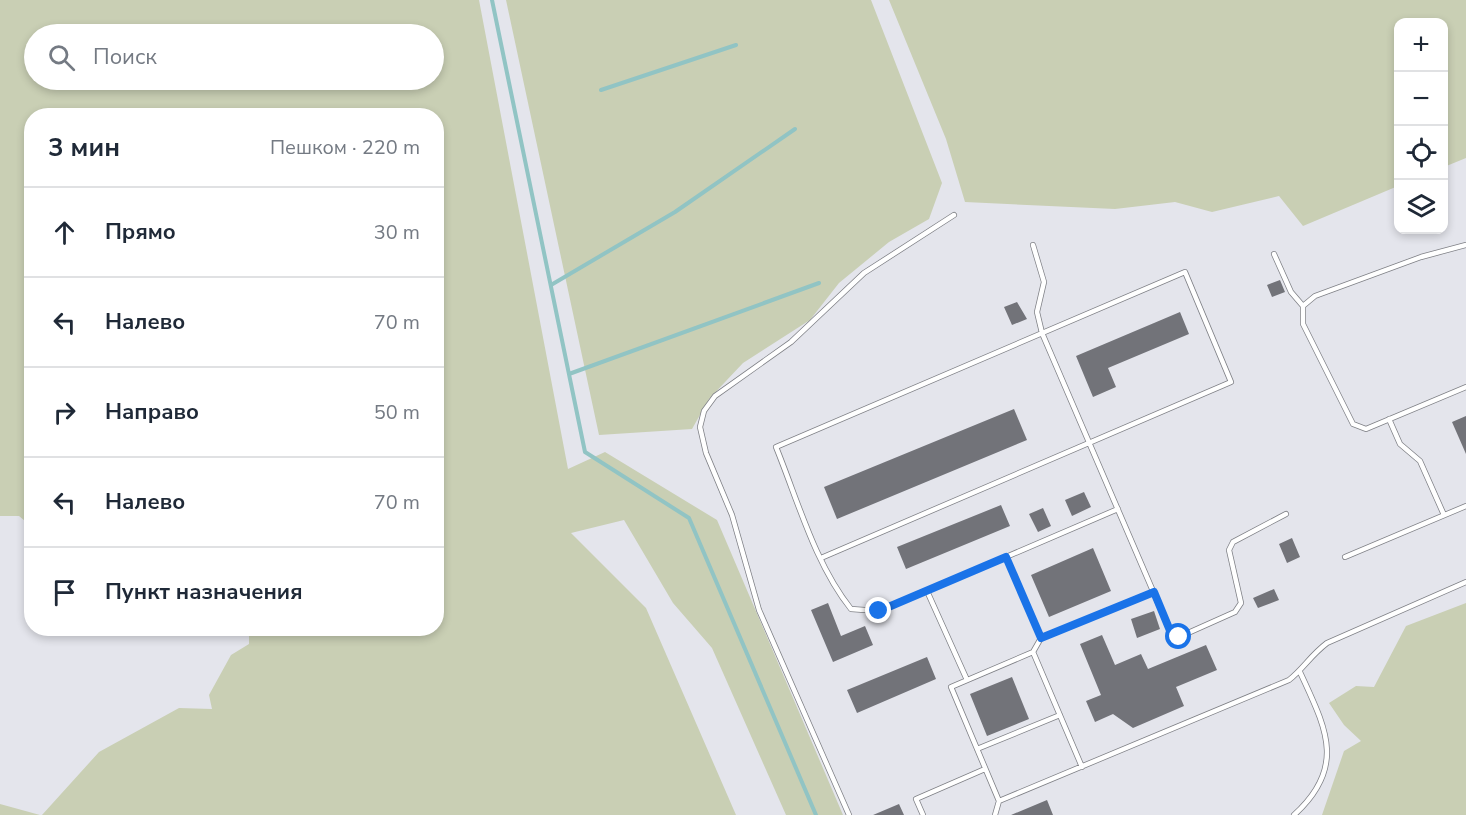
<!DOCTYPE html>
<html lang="ru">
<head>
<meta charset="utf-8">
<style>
	:root { --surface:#fff; --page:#f6f6f7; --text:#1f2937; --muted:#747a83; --line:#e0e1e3 }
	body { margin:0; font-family:"Nunito Sans",sans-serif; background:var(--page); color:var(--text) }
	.controls { position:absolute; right:18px; top:18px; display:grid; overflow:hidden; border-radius:12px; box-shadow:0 3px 9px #0003 }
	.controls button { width:54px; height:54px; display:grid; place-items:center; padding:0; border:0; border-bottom:2px solid var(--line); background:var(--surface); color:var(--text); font:30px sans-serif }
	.stop { position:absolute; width:18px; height:18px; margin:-14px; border:4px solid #1a73e8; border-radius:50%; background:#fff }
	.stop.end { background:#1a73e8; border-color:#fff; box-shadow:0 2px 6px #0008 }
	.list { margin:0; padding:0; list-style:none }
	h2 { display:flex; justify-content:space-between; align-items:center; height:78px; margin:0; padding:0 24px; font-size:26px }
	h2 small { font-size:20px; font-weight:400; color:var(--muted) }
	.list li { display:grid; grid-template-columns:39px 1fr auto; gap:18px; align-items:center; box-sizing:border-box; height:90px; padding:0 24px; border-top:2px solid var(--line) }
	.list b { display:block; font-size:22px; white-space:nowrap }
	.list em { font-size:20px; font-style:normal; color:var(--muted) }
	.icon { flex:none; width:33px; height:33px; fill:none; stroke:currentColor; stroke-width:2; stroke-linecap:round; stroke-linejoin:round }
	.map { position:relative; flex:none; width:1466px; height:815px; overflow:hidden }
	.search { position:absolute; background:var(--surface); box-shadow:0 3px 9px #0003; left:24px; top:24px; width:420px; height:66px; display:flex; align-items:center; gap:15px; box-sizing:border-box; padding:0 21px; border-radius:33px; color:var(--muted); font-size:22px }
	.panel { position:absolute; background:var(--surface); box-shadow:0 3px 9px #0003; left:24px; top:108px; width:420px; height:528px; border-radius:24px }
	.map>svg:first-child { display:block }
</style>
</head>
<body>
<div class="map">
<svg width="1466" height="815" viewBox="0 0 1466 815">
	<rect width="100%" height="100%" fill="#e4e5ec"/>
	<path fill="#c9cfb4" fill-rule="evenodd" d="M0,0H479L568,469L605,452L717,520L843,815H786L712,648L673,603L624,520L571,533L646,608L736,815H42L99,752L179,708L212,709L209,695L231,655L249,644V629L436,628V116H32L31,526L19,516H0ZM34,34H434V80H34Z
		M506,0H871L942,183L929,219L889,242L839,283L810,320L743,363L709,399L692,429L599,435Z
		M889,0H1466V158L1444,167V22H1398V186L1303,226L1279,196L1212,212L1175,202L1115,209L965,202L946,139Z
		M1466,603V815H1322L1344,751L1361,741L1344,725L1329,703L1356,686L1374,687L1406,626Z
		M0,804L40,815H0Z"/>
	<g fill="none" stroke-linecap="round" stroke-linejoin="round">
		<path stroke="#91c4c4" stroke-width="4" d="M492,0L585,452L689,518L816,815
			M601,90L736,45
			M551,285L675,212L795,129
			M569,374L819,283"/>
	</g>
	<path fill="#727379" d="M1280,280L1285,292L1272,297L1267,285Z
		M1017,302L1027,319L1012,325L1004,307Z
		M1180,312L1189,334L1108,368L1116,387L1093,397L1076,356Z
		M1014,409L1027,440L837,519L824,487Z
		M1466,416V454L1452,422Z
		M1084,492L1091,507L1072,516L1065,500Z
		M1001,505L1010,526L906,569L897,547Z
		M1043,508L1051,526L1038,532L1029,514Z
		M1292,538L1300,557L1287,563L1279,544Z
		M1093,548L1111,591L1049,617L1031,575Z
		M1274,589L1279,600L1258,608L1253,598Z
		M828,603L841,636L865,626L873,645L833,662L811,610Z
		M1154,611L1160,629L1137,638L1131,619Z
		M1102,635L1115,665L1141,654L1148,669L1206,645L1217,670L1176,687L1184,706L1133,728L1113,714L1095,722L1086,701L1101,695L1080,644Z
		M927,657L936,679L857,713L847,690Z
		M1012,677L1029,719L987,736L970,694Z
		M1047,800L1053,815H1011Z
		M899,804L904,815H873Z"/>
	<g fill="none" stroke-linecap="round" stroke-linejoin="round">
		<g stroke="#7f8086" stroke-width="6">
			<path id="lane" d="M1033,245L1044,282L1037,312L1042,333L1171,633L1179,637L1235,612L1241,603L1229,550L1233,542L1286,514
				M1466,245L1421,257L1315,296L1303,306V324L1353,424L1366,429L1466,387
				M1274,254L1291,292L1303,306
				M1389,419L1400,444L1420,461L1444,515
				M1345,557L1466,506
				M821,558L1231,382L1185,272L776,447C798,501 815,564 851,609L878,611L1006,557
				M927,591L967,680
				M1041,638L1006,557L1118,509
				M1033,652L951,687L999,801L1289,680C1304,668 1310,656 1327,643L1466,582
				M977,749L1060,715
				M1082,767L1033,652L1041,638L1153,592
				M849,815L759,610L732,515L706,453L700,427L704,411L715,396L791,342L864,273L954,215
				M923,815L916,799L985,769
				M995,815L999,801
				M1294,815C1348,766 1325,727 1300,672"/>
		</g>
		<use href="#lane" stroke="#fff" stroke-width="4.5"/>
	</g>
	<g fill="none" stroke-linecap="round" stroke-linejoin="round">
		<path stroke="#1a73e8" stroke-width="8" d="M879,611L1006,557L1041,638L1154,592L1171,633L1179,637"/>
	</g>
</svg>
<div class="controls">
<button>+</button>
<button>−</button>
<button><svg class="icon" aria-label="locate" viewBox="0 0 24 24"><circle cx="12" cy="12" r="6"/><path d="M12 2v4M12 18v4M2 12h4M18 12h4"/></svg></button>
<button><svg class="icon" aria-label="layers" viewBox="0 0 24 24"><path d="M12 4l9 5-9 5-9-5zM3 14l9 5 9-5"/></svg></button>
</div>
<div class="stop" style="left:1179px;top:637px"></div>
<div class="stop end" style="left:879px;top:611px"></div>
<div class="search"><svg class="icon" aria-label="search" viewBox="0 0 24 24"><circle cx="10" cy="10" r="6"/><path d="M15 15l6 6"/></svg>Поиск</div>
<section class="panel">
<h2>3 мин<small>Пешком · 220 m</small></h2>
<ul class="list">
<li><svg class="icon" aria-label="ahead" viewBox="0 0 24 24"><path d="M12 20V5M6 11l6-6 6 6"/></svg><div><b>Прямо</b></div><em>30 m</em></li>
<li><svg class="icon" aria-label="left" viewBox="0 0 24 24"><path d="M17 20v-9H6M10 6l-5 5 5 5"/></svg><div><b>Налево</b></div><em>70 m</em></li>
<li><svg class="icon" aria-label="right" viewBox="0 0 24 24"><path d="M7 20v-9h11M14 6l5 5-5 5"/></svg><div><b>Направо</b></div><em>50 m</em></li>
<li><svg class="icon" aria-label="left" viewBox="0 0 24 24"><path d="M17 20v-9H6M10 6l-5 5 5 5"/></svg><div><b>Налево</b></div><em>70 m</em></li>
<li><svg class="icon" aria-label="arrive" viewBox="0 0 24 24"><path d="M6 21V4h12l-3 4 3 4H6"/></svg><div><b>Пункт назначения</b></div></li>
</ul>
</section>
</div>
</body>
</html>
